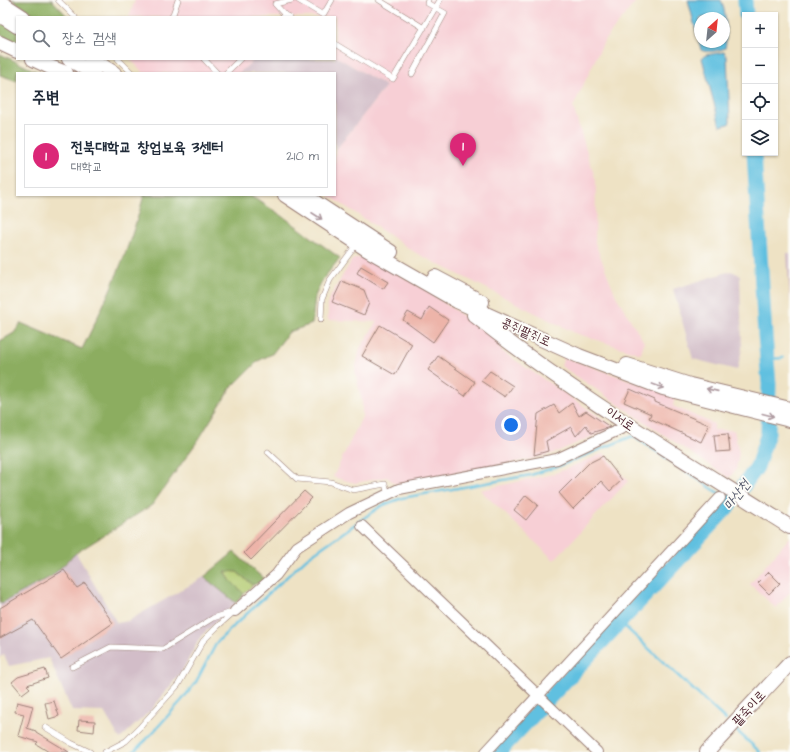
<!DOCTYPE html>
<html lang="ko">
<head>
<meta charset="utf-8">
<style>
	:root { --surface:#fff; --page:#f6f6f7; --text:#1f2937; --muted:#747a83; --line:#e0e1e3; --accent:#db2777 }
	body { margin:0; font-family:"Architects Daughter","Poor Story",sans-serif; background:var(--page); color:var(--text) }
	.controls { position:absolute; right:12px; top:12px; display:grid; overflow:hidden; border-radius:0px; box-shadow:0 1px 3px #0004 }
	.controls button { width:36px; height:36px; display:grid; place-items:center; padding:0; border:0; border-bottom:1px solid var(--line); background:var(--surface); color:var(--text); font:20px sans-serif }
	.compass { position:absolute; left:694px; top:12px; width:36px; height:36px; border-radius:50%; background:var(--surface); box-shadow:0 1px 3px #0004; rotate:27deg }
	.you { position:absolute; left:511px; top:425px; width:14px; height:14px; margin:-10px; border:3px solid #fff; border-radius:50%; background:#1a73e8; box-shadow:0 0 0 6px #1a73e833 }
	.badge { display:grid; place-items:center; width:26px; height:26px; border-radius:50%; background:var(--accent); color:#fff; font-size:13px; font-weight:700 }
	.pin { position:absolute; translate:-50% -33px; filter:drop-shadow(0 1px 2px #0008) }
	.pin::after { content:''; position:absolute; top:21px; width:14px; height:12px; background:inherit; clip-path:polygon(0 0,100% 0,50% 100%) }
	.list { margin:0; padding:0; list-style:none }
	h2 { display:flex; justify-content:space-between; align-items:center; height:52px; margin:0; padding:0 16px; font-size:17px }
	h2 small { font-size:13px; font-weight:400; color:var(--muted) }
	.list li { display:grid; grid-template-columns:26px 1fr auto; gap:12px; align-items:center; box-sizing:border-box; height:64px; margin:0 8px 8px; padding:0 8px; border:1px solid var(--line); border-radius:0px }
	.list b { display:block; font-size:15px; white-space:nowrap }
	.list p { margin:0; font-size:13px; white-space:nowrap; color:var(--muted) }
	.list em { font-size:13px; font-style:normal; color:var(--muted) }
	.icon { flex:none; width:22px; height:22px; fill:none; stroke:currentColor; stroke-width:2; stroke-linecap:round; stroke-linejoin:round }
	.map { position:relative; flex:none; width:790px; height:752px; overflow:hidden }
	.search { position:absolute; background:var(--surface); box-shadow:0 1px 3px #0004; left:16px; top:16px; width:320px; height:44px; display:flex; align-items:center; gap:10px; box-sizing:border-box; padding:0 14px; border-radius:0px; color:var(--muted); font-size:15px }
	.panel { position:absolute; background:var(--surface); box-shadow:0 1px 3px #0004; left:16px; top:72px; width:320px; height:124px; border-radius:0px }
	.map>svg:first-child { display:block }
</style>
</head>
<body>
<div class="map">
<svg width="790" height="752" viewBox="0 0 790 752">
	<rect width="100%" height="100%" fill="#fdfcf7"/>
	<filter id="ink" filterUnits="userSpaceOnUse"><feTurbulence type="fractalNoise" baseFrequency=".025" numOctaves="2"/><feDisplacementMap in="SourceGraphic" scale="8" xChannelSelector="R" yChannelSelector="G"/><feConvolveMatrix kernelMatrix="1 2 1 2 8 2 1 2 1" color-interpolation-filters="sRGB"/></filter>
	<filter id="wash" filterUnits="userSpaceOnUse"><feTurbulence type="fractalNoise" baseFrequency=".012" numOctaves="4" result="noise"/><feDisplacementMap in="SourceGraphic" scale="16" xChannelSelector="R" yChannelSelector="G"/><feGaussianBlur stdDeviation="0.9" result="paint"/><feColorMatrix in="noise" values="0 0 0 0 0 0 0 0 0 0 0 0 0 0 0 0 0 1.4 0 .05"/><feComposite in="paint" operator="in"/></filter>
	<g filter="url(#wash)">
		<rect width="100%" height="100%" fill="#eee2c4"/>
		<path fill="#f7cfd5" d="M135,0H637L604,41L573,107L596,181L595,243L616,296L644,342L641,354L575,333L416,253L328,195H335V151L386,86L335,56V17H129Z
			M130,59H255L239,73H144Z
			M366,255L424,289L494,337L503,352L615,427L554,453L532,459L395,484L387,477L355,483L333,477L362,417V403L355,371L360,348L377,322L328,320V300L352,260Z
			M564,357L675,396L673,406L714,424V430H734L739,453L736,470L729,478L700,459L561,366Z
			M604,453L628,481L554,560L480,490L553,474Z
			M790,537V592L776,608L750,584Z"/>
		<path fill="#d2bdc8" d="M335,56L386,86L335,151V73H239L255,59H335Z
			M787,253H790V304Z
			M731,271L740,275L742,349L737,370L693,359L673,289Z
			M76,553L117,623L128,621L204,577L236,603L201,636L182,671L152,709L120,739L104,712L72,711L49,658L9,666L4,655L0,657V604L52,576Z"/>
		<path fill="#b1c96d" stroke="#7e744c" d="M225,570L237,572L253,585L244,594L230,580Z"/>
		<path fill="#8cad60" stroke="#6b6646" d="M12,0H52L68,17H39Z
			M0,20L17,31V45L0,34Z
			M0,54L40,73H17V81L0,75Z
			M144,195H249L281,215L340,258L323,279L315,296L312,324L289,332L272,354L258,361L230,389L199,439L152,505L76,553L52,576L0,604V341L14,333L21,323L82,349C107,299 130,249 144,195Z
			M234,552L265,580L253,585L237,572L225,571L230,580L244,594L236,603L204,577Z"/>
		<path fill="#61c0e0" stroke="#567086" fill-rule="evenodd" d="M688,0H721C726,11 728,36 725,48C719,51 707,53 701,50ZM700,18H724V42H700Z
			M724,52L727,57L730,121L729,124L720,126L702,58L706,55Z"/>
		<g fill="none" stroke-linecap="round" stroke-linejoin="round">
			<path stroke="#61c0e0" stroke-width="2.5" d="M767,359L783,358
				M620,622L726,720
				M737,731L760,752
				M133,752L146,740L182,700L196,682L217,642L238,622L307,558L381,506L402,498L531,475L559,466L633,436L732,502"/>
			<path stroke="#61c0e0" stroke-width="15" d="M745,0L746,15
				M499,752L728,507L757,467L768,433L769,384L765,335L754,153"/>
		</g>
		<g id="blocks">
			<path fill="#edb4a9" d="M361,266L388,282L383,289L357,273Z
				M342,281L364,290L369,303L364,315L332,302Z
				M429,307L448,320L433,342L403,320L408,312L422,320Z
				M380,325L412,344L395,375L362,356Z
				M438,356L475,382L465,396L428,370Z
				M490,371L513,386L505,397L481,381Z
				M630,389L655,400V402L709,425L701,442L649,418L651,414L624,402Z
				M572,403L579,416L586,411L610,427L591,433L586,425L576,436L571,427L546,441L548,451L534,455L538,414L554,405L559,413Z
				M728,434L730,451L716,452L714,435Z
				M603,456L622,480L610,491L601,481L573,509L559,493L589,463Z
				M304,491L312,498L251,560L244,553Z
				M526,495L538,505L526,520L514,510Z
				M64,570L77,588L85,583L113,623L61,659L33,620L0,638V608Z
				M769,572L780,583L769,594L758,583Z
				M45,669L48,678L27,685L30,688L22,694L12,682L18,677Z
				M54,701L59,716L49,719L45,703Z
				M17,702L33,706L27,728L36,731V732L69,752H49L36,744L38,742L18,736L24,714L15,712Z
				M79,720L95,721L94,732L78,730Z"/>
		</g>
	</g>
	<g filter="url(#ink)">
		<use href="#blocks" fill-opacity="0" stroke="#9c8078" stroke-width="1"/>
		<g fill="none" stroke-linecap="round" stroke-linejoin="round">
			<g stroke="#9c8078" stroke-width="6">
				<path id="lane" d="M58,0L75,17
					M298,0L323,15L332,0
					M379,0L424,28
					M285,15L275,4L292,0
					M172,17L178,0
					M282,17L285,15L289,17
					M335,44L393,79L440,0
					M118,59L132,73
					M204,59L217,73
					M226,73L240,59
					M412,74L445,13L427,3L428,0
					M321,319L322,299L330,280L356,245
					M268,452L297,479L331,482L353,490L385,484L388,494
					M72,667L111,647L163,649L213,618L232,612
					M45,727L71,743L90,752
					M105,752L126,741L140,727L178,685L203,641L218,626L235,611"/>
			</g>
			<g stroke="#9c8078" stroke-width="12">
				<path id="street" d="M362,526L597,752
					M235,611L276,575L297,547L349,513L399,489L557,459L629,425
					M486,752L720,498"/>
			</g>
			<g stroke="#9c8078" stroke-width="16">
				<path id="secondary" d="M0,2L23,17
					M0,15L17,26
					M0,43L17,51
					M33,59L50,67L66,73
					M69,59L93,73
					M91,59L114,73
					M285,195L368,250L457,301L579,356L663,388L790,420
					M304,195L391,252
					M435,277L482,302
					M474,315C573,394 683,459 790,527
					M627,365L690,385L790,409
					M707,752L790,663"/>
			</g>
			<use href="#lane" stroke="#fff" stroke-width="5"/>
			<use href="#street" stroke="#fff" stroke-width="10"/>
			<use href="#secondary" stroke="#fff" stroke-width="14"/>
		</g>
		<defs><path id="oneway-shaft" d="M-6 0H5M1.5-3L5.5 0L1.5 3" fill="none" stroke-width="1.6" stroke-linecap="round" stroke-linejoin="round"/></defs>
		<g stroke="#ae9aa0">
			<use href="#oneway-shaft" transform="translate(317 216) rotate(33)"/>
			<use href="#oneway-shaft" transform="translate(658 386) rotate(20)"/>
			<use href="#oneway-shaft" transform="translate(712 390) rotate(-167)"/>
			<use href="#oneway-shaft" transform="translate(768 415) rotate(14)"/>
		</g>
	</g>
	<g text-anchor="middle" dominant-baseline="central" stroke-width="3.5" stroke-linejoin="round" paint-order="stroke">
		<g font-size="13" fill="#4a1f2b" stroke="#fdfcf7">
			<text transform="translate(526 332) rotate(24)">콩쥐팥쥐로</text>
			<text transform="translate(620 419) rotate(34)">이서로</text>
			<text transform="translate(749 708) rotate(-47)">팥죽이로</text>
		</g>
		<g font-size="14" font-style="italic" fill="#52576a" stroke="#fdfcf7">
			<text transform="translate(737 495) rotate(-53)">마산천</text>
		</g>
	</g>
</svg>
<div class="controls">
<button>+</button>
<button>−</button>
<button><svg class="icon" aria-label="locate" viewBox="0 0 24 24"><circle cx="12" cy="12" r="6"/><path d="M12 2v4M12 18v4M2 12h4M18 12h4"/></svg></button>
<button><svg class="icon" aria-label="layers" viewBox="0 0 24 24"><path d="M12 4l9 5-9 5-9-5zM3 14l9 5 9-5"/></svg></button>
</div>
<svg class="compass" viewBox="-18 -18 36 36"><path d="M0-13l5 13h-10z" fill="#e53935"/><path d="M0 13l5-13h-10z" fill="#747a83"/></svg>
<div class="you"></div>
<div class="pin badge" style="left:463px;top:166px">1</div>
<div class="search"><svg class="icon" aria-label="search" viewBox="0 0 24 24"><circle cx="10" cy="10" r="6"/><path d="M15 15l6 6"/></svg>장소 검색</div>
<section class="panel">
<h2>주변<small></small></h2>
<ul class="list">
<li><span class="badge">1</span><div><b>전북대학교 창업보육 3센터</b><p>대학교</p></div><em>210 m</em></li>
</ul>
</section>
</div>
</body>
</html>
